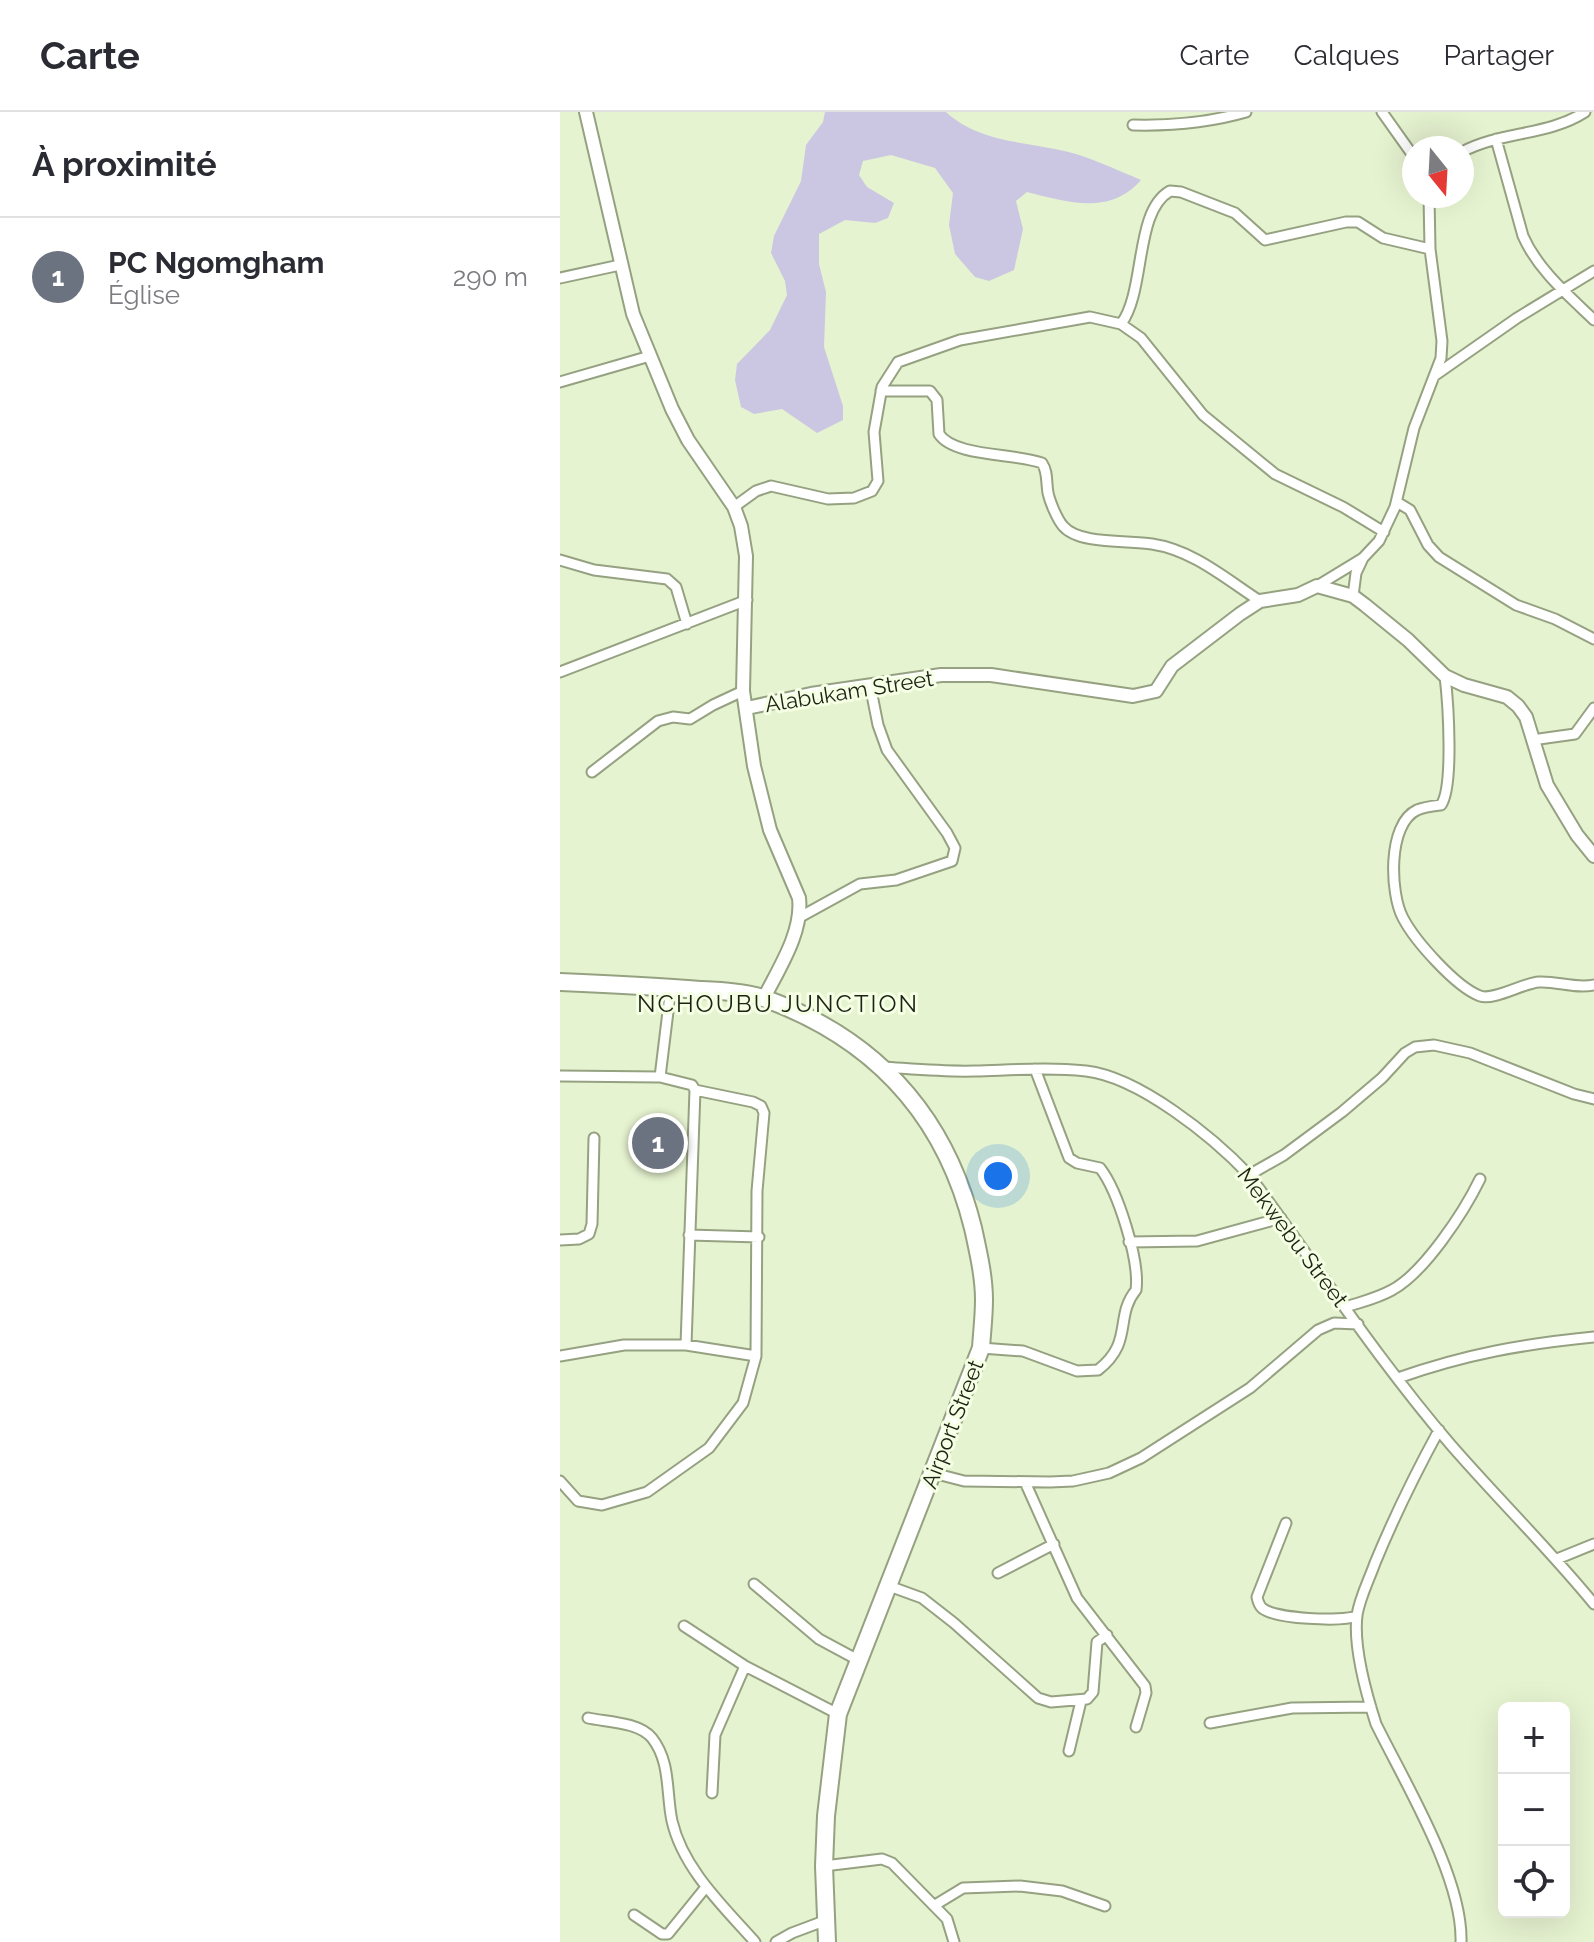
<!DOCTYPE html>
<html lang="fr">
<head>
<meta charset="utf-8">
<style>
	:root { --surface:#fff; --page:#f2f2f3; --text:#2b2b33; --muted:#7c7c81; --line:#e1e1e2; --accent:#111827 }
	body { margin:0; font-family:Raleway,sans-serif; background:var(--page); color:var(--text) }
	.controls { position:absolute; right:24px; bottom:24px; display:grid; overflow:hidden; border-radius:12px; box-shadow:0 8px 32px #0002 }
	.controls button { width:72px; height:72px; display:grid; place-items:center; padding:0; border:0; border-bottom:2px solid var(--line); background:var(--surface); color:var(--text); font:40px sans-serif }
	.compass { position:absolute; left:842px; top:24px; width:72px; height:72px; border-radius:50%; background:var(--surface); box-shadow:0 8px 32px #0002; rotate:162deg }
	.you { position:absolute; left:438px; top:1064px; width:28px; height:28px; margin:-20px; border:6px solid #fff; border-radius:50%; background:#1a73e8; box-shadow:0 0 0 12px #1a73e833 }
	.badge { display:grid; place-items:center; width:52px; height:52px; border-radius:50%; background:var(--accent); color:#fff; font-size:26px; font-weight:700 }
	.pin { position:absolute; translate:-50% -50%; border:4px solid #fff; box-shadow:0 2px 8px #0006 }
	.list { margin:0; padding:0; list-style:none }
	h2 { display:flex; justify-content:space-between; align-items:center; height:104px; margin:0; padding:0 32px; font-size:34px }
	h2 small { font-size:26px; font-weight:400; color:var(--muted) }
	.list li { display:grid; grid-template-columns:52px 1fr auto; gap:24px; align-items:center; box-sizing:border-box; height:120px; padding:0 32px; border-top:2px solid var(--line) }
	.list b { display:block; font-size:30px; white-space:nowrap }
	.list p { margin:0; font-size:26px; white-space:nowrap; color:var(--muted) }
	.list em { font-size:26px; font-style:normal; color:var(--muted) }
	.icon { flex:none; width:44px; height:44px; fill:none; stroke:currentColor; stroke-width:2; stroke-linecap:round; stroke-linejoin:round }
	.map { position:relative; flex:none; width:1034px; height:1830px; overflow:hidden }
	header { display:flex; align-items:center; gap:48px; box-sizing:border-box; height:112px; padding:0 40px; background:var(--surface); border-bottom:2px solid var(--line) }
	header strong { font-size:38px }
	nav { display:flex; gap:44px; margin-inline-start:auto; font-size:28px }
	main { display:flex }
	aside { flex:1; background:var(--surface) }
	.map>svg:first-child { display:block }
</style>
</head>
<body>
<header>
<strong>Carte</strong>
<nav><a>Carte</a><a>Calques</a><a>Partager</a></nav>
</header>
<main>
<aside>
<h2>À proximité<small></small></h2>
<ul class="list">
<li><span class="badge" style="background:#6b7280">1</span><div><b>PC Ngomgham</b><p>Église</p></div><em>290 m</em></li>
</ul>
</aside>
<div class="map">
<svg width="1034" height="1830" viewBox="0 0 1034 1830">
	<rect width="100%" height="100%" fill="#e6f3d0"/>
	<path fill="#cbc7e2" d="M265,0H386C422,33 471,29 516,42C538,49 560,59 581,68C550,104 507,90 467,80L456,89L463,117L454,158L429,169L415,165L395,142L389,113L393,81L375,56L331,43L303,49L299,63L307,75L334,91L328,106L315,111L285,108L259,122V152L266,180L264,235L283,294V308L257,321L222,297L194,302L181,295L175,268L177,252L210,218L227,183L225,169L211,141L214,124L241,69L246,33L263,10Z"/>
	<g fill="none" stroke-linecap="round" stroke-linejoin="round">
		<g stroke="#95a181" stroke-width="13">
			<path id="street" d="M822,0L854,45
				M573,13C613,14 648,11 686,0
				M936,27L963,124C978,158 1008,183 1034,208
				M902,40C941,19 988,24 1025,0
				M0,166L60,153
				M561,212C586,179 574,99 610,79L621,80L675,101L705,128L786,110H798L823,126L870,137
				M874,264L957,206L1034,159
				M0,270L90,244
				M321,279H370L377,288L379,322C394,345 455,341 482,351C488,360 486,370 488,381C490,390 497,407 503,414C519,433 568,428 592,432C633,438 666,467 700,489
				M837,390L850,398L868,433L879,445L956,493L995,507L1034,527
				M174,395L196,379L211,374L268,387L294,386L312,379L318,369L314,320L322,275L338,250L400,228L530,205L561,212L581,226L643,303L715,362L783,395L824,420
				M0,448L34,458L107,467L116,475L127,512
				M757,474L803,446L819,429L835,395L854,316L881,246L882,229L870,137L869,84
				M793,484L796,461L803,446
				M0,560L187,488
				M885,564C888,589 894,675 881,693C873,694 864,695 857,698C827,712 830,782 843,806C855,829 896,875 920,884C934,889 963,871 979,870C998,869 1015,877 1034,873
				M972,628L1015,622L1034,596
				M32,660L98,609L113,605L130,607L153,593L183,579
				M240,805L300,772L336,768L392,749L395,736L387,721L327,638L318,613L310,573
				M111,875L100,965L132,973L135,978L126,1233
				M323,955C354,957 384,960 415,959C452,958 489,955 526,959C579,965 653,1025 689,1063C756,1153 818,1248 891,1333C938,1387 989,1437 1034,1492
				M0,964L100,965
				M689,1063L724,1043L782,1000L822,966L845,941L855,935L874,933L910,941L1014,982L1034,987
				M129,1123L199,1125
				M0,1128L19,1127L29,1122L32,1112L34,1026
				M569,1130L637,1129L721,1106
				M786,1195C801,1190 818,1186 832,1178C864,1161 904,1100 920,1067
				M421,1236L463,1239L517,1259L538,1258C574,1230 554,1205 576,1178C580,1149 558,1079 540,1056L517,1051L509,1046L475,957
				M0,1244L64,1233H126L196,1244
				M838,1266C906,1242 963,1232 1034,1225
				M879,1318C855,1362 834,1405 815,1451C809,1468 800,1485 797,1503C793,1536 806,1581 816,1612C845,1671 903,1766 901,1830
				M373,1361L404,1369L490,1370L513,1369L549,1361L581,1346L690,1276L758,1218L774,1211L798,1212
				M0,1369L18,1389L42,1393L87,1380L149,1336L183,1291L196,1244L197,1079L204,1001L201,994L193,990L135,978
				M465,1370L517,1486L585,1574L586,1581L576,1615
				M726,1411L697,1485C698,1490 699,1493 702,1496C715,1507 781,1510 797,1504
				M997,1447L1034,1432
				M438,1461L494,1432
				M194,1472L259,1527L298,1548
				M329,1474L362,1486L394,1511L478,1586L491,1590L527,1587L533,1580L537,1530L547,1523
				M124,1514L185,1554L278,1602
				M28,1606C47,1610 79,1610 92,1626C111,1650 106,1681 112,1709C123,1757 164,1795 195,1830
				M650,1611L732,1596L811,1595
				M509,1639L521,1589
				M152,1681L155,1623L185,1554
				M264,1754L322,1747L332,1751L387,1807L394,1830
				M375,1793L403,1776L460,1774L502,1779L545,1794
				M74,1803L102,1822H108L146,1775
				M216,1830L232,1821L264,1809"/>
		</g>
		<g stroke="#95a181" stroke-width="16">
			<path id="secondary" d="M26,0L73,202L112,297L128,328L174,395L181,414L186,444L183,579L194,654L210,718L239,786C243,820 219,856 204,886
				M187,596L251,582L381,563H431L573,584L596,579L612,554L680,502L700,489L738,483L757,474L793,484L805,493L848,528L885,564L904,573L947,585L958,594L966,605L987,673L1017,723L1034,744"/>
		</g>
		<g stroke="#95a181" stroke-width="20">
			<path id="highway" d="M0,870C47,872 93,874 140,878C161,879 186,880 206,887C315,927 385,1003 413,1116C418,1139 424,1164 424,1188C424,1204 422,1220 421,1236L278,1602L266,1704L264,1754L267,1830"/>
		</g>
		<use href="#street" stroke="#fff" stroke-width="9"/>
		<use href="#secondary" stroke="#fff" stroke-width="12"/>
		<use href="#highway" stroke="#fff" stroke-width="16"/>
	</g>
	<g text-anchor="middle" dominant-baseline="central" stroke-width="6" stroke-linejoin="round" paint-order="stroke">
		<g font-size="22" fill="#1e2216" stroke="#f4ffe3">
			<text transform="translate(289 579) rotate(-9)">Alabukam Street</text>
			<text transform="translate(733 1125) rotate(53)">Mekwebu Street</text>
			<text transform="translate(392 1312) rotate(-69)">Airport Street</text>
		</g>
		<g font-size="24" letter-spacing="2" fill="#1e2216" stroke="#f4ffe3">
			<text x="218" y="891">NCHOUBU JUNCTION</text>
		</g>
	</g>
</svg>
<div class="controls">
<button>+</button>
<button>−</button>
<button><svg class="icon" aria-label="locate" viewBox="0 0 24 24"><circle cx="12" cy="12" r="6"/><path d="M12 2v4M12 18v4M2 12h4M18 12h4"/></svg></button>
</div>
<svg class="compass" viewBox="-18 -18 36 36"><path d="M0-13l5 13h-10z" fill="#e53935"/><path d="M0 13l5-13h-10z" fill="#7c7c81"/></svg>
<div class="you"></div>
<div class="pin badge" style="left:98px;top:1031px;background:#6b7280">1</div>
</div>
</main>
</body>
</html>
